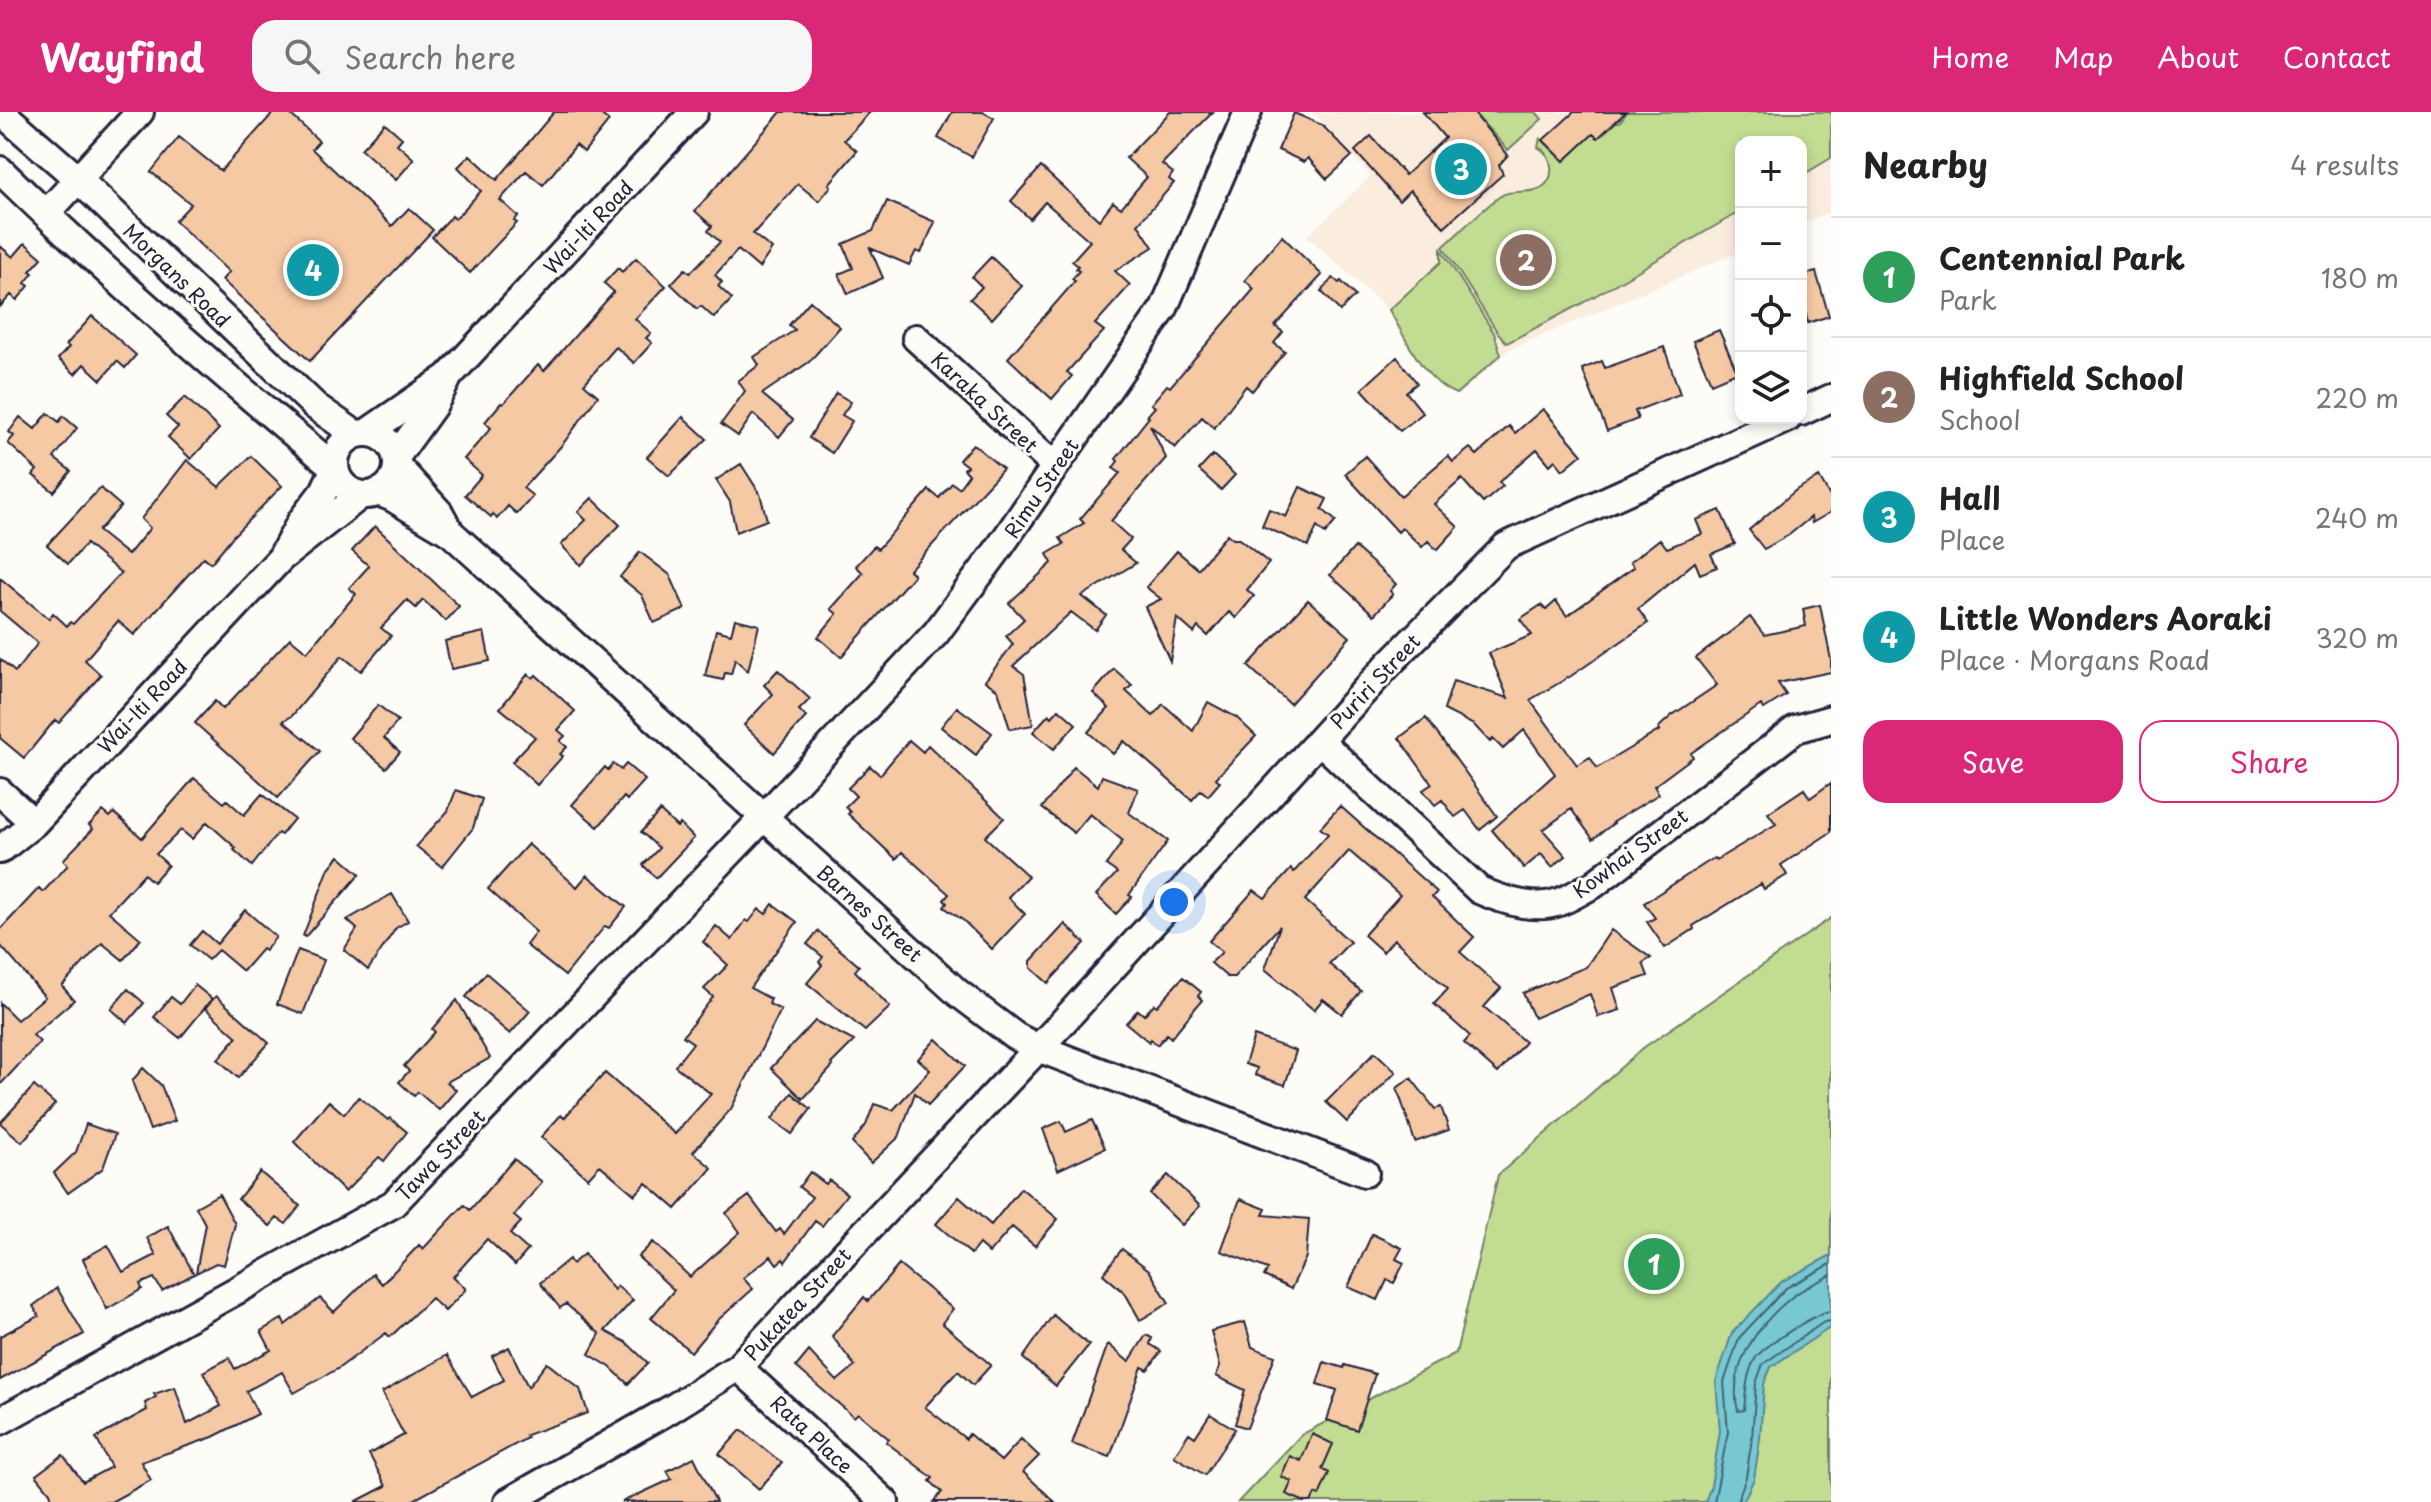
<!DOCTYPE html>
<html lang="en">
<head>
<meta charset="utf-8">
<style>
	:root { --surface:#fff; --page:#f6f6f6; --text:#222; --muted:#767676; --line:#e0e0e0; --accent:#db2777 }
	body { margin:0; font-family:"Playpen Sans",sans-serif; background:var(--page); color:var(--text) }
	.controls { position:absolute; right:24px; top:24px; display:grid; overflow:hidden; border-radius:16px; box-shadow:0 4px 12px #0003 }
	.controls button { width:72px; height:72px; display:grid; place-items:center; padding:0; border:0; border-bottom:2px solid var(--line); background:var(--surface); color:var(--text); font:40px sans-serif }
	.you { position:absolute; left:1174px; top:790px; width:28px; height:28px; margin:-20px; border:6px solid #fff; border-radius:50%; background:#1a73e8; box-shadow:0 0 0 12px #1a73e833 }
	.badge { display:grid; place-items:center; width:52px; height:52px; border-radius:50%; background:var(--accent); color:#fff; font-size:26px; font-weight:700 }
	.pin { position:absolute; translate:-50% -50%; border:4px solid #fff; box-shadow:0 2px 8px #0006 }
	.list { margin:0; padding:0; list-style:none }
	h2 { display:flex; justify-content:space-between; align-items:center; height:104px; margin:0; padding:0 32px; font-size:34px }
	h2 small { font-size:26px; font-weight:400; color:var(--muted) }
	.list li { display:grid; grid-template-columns:52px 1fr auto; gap:24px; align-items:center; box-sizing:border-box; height:120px; padding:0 32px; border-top:2px solid var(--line) }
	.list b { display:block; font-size:30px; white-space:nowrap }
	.list p { margin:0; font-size:26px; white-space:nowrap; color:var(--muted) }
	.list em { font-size:26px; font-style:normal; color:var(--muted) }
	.actions { display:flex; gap:16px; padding:24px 32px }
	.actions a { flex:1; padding:18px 0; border:2px solid var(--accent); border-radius:24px; text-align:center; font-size:28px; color:var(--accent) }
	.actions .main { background:var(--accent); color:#fff }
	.icon { flex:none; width:44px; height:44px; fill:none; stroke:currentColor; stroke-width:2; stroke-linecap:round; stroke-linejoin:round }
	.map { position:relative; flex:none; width:1831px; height:1390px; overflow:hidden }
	header { display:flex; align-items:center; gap:48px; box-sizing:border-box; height:112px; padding:0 40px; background:var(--accent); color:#fff }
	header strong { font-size:38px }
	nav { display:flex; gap:44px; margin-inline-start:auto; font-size:28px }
	.search { width:560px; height:72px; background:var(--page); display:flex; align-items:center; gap:20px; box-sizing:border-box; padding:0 28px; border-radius:24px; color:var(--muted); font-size:30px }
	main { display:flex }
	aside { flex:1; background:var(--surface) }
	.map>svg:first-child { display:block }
</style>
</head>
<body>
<header>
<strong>Wayfind</strong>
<div class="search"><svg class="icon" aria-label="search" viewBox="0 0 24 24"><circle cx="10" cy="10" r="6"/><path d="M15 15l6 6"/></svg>Search here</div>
<nav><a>Home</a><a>Map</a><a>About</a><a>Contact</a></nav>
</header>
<main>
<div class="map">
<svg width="1831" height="1390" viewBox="0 0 1831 1390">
	<rect width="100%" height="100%" fill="#fdfcf7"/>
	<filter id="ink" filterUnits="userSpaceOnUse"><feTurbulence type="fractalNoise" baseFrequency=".0125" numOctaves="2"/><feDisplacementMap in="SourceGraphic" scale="16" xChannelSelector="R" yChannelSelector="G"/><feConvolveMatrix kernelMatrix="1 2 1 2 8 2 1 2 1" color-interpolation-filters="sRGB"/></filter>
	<g filter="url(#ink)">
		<path fill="#fbedde" d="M1313,0H1831V99L1801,113V30H1741V139L1510,237L1458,283L1441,276L1413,239L1389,198L1307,124L1371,64Z"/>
		<path fill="#c2dc92" stroke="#727f66" stroke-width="2" d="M1473,0H1536L1542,7L1508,38Z
			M1627,0H1831V46L1801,64V30H1741V99L1581,192L1507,231L1498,221L1443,135C1461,119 1479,100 1499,85C1510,76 1528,83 1541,76C1557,66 1553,43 1538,35L1540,26L1564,49L1593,22L1598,26L1616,10H1620Z
			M1441,137L1494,221L1501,243L1456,282C1424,270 1406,226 1389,198L1441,150Z
			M1831,806V1390H1238L1301,1323L1456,1241L1498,1063L1643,936Z"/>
		<path fill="#77c8d1" stroke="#558695" stroke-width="2" d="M1831,1143V1215L1771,1255L1764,1272L1760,1327L1754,1367L1743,1390H1705L1711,1374L1720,1319L1716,1269L1732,1221L1781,1170Z"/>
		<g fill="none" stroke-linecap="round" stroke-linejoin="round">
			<path stroke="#446477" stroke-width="2" d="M1831,1163C1818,1170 1803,1176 1792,1185C1758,1212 1727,1254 1738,1299L1744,1298C1746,1280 1746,1263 1755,1247C1762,1235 1817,1200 1831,1199
				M1714,1390L1728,1320L1724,1270L1739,1226L1786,1176L1831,1152
				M1737,1390L1746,1365L1752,1326L1756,1271L1763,1252L1824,1210L1831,1209"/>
		</g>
		<path fill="#f6c9a5" stroke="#22223b" stroke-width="2" d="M274,0H288L319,29L312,37L392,114L409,96L433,118L310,249L222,168L229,160L175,109L191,92L151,60L179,25L221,59Z
			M554,0H598L609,9L584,40L576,33L543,73L526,59L500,88L518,104L514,109L517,111L470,161L432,125L452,104L455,107L481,79L458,55L470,43L497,68Z
			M781,0H870L844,28L857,39L829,72L831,74L819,89L798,72L753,122L772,137L759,156L738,138L715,163L722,170L718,174L732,187L714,206L701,194L697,197L671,172L685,157L690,161L720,130L708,119L712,114L695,99Z
			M952,0H983L994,6L972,45L938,26Z
			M1170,0H1213L1162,52L1173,61L1169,67L1174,71L1138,112L1153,135L1115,159L1130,173L1095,212L1104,219L1067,260L1072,264L1052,287L1008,246L1075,169L1072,167L1079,159L1076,157L1078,154L1072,149L1090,129L1045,90L1030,107L1011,89L1041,55L1099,108L1113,90L1121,96L1147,65L1126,46Z
			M1423,0H1473L1508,43L1499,53L1503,62L1444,115L1410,78L1399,89L1355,39L1371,24L1405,63L1445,26Z
			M1574,0H1626L1598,26L1593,22L1564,49L1543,28Z
			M1294,1L1322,13L1352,44L1327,67L1308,46L1304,50L1278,38Z
			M385,11L402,26L397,32L414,47L396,68L361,37Z
			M887,89L935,110L921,141L916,139L909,153L870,136L883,166L848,182L839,162L853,156L843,132L873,119Z
			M1282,124L1322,163L1275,214L1283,220L1274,231L1285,240L1252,279L1246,274L1214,316L1202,305L1175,336L1150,313L1166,346L1111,409L1131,427L1121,438L1136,451L1082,484L1106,503L1095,518L1071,500L1013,554L1024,562L1033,613L1010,617L998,578L985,569L1013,532L1006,524L1024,507L1009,491L1052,451L1047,442L1064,432L1060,426L1084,411L1080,407L1120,361L1113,356L1118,349L1116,347L1149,305L1147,304L1155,295L1151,292L1167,273L1170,275L1254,177L1245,168Z
			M25,131L42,146L30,159L33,161L25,171L29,174L17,188L11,183L0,195V134L13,145Z
			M991,145L1022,174L992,207L970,187L982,175L972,165Z
			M636,146L666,174L635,207L651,221L646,226L652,231L634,251L616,235L584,272L598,284L562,333L523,376L533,384L517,402L508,394L497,407L493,402L491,405L465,383L482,363L464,347L491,316L485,310L501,291L503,292L538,253L544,259L614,180L604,171L618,156L622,160Z
			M1816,160L1829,204L1808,211L1805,199L1801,200V164Z
			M1333,166L1339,171L1341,169L1355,184L1340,199L1321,179Z
			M810,189L840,215L809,250L762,282L793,308L779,325L753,302L738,324L721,312L745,279L738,269L759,253L754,245L795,218L789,213Z
			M92,204L136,243L125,256L117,249L101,268L84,252L75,262L58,247L69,235L66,233Z
			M1719,218L1737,260L1711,271L1693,229Z
			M1664,235L1680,282L1635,299L1638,307L1607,319L1582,257L1602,249L1605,256Z
			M1397,245L1417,271L1406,280L1423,301L1400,319L1362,277Z
			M836,281L851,290L842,303L852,309L832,341L809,326Z
			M185,285L219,317L191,347L168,325L178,315L166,304Z
			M1543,297L1582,342L1563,358L1555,348L1550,353L1537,337L1499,370L1503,374L1483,391L1462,367L1434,392L1458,415L1437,438L1428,429L1422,435L1402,416L1398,420L1345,362L1365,344L1401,384L1448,344L1453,350L1470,336L1477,343L1509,314L1515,321Z
			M48,301L59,310L63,304L77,316L54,346L71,359L54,380L33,363L37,358L8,331L14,324L9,320L20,305L35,317Z
			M683,305L707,327L669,364L647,345Z
			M973,332L1003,357L909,458L914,463L841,545L818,525L837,502L831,497L863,461L856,454L874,434L878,437L929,378L939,386L952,371L959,376L969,362L964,357L967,354L959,348Z
			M1213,343L1235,363L1221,378L1199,358Z
			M251,344L282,374L233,424L211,451L204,445L134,523L118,509L85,548L101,563L59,611L55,608L24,646L0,626V547L15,560L38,531L0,499V466L49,507L53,501L67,514L70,510L73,512L121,461L86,432L68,452L47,433L100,376L121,394L98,419L128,443L150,416L141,407L187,348L219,375Z
			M741,352L760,382L767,408L736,420L730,390L716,368Z
			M1819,365L1831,386V400L1812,411L1811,405L1789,423L1764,437L1749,418L1796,378Z
			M1300,375L1327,387L1322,397L1336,409L1325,422L1317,415L1308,434L1262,414L1269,397L1286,405Z
			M592,386L620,413L581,453L561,433L586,408L578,400Z
			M1720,398L1735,432L1711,442L1717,455L1700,462L1695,450L1638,497L1648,511L1571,564L1530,588L1577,653L1590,645L1597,656L1660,618L1658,616L1671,604L1717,573L1696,546L1750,505L1764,523L1806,514L1803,497L1820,493L1831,548V560L1778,571L1786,583L1764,597L1761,593L1691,641L1693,645L1654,674L1659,682L1613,710L1614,711L1593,727L1571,697L1543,718L1566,744L1552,755L1541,742L1524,756L1492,718L1555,662L1524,618L1503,637L1493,627L1490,630L1474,613L1444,598L1453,569L1508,586L1489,541L1532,523L1520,507L1541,493L1546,498L1556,489L1567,504L1634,455L1630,450L1660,427L1667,436L1702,422L1696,408Z
			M375,414L459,494L446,509L423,488L416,496L407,488L381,516L391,524L361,559L342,544L292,604L283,609L320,639L278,686L195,611L215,589L223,597L290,526L307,540L356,482L349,476L369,454L352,439Z
			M1227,422L1233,427H1239L1269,451L1247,478L1254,484L1236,506L1229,500L1208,524L1198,515L1194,521L1177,506L1170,549L1145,495L1161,487L1146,475L1177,439L1198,457Z
			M1355,435L1396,472L1390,479L1393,482L1374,503L1330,463Z
			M640,440L670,463L685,497L654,511L642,483L620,465Z
			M1308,488L1350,525L1290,592L1248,554Z
			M735,507L759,513L748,559L735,547L731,562L725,561L723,568L705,564L716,518L731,522Z
			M484,520L490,549L451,557L445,529Z
			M1114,557L1132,573L1126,579L1153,604L1163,592L1193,619L1208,590L1236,605L1256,624L1216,666L1220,670L1208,684L1201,678L1192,688L1124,629L1113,642L1088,620L1109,596L1093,581Z
			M778,558L810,587L799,598L806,605L774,641L744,613L773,582L764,573Z
			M528,562L533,566L536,563L575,599L558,618L565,624L560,629L567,635L560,642L563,644L537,673L512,650L535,625L500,596Z
			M378,593L398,609L384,626L400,640L386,656L350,626Z
			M957,595L992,621L976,643L941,615Z
			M1059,597L1076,612L1054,637L1033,620L1049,602L1052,605Z
			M1426,606L1497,704L1480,718L1465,698L1455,705L1442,688L1435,693L1423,678L1432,672L1399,626Z
			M909,628L923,640L928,633L1004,706L985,725L1028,764L1008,785L1025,802L992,837L964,809L944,795L947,791L944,788L949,782L902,740L896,747L848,702L850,700L845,695L856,684L848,676L870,654L880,663Z
			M613,652L621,658L626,652L645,668L627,688L624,685L598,715L572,693L605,655L608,658Z
			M1074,655L1098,674L1102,664L1138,677L1129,701L1168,729L1129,783L1132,785L1116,802L1096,783L1117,761L1106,753L1123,729L1090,702L1074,721L1042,696Z
			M194,666L224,691L227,688L244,703L262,682L294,707L281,723L278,721L252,754L234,738L236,736L207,710L192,727L181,718L156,742L168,753L153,770L144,762L109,800L141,827L123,848L102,831L62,874L74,888L33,923L40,930L0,973V891L17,908L45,885L0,833V818L39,776L43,780L68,753L63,748L93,717L89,713L103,699L110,705L114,701L142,726Z
			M1831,671V720L1781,753L1787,763L1764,777L1761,772L1693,814L1694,817L1665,836L1647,810L1655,806L1644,791L1714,746L1716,748L1776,712L1768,701L1804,677L1810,686Z
			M456,678L482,687L473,716L442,755L416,734L448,699Z
			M1340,694L1437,780L1432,785L1474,825L1460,840L1501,876L1484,895L1525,930L1498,961L1464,931L1470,924L1434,892L1448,877L1394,827L1383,840L1364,823L1400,783L1349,739L1305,788L1350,830L1329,852L1361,879L1342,902L1323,887L1314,898L1265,857L1280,814L1234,865H1227L1211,851L1222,840L1209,829L1254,778L1265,786L1291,757L1294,760L1328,722L1320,716Z
			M660,699L677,715L680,712L694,726L656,766L643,753L659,736L641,720Z
			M528,732L577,775L587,763L626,795L609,816L605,814L565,864L526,833L536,820L488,777Z
			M339,744L360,762L305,825L303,824L329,756Z
			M392,782L408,809L396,816L368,858L344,838L357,817L347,808Z
			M773,792L797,810L750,876L771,887L769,892L781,898L731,997L693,1040L712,1056L676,1097L646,1071L635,1083L600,1053L588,1066L541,1025L561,1003L564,1006L605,961L675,1022L711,982L675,954L693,931L683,924L713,885L704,877L728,853L703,830L716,814L732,828L746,808L749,810L759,797L766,802Z
			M245,798L276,825L265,839L262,837L243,859L218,838L208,848L190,833L202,819L217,832Z
			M1065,812L1085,831L1048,871L1031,856V849Z
			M1611,818L1651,846L1643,851L1648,864L1613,876L1620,898L1598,905L1590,882L1534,906L1523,881L1586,855Z
			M818,819L859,854L855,859L890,895L865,919L807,871L822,853L819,850L823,845L807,832Z
			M298,838L324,848L303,902L277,892Z
			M486,861L530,899L510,922L466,885Z
			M1183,865L1201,880L1198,884L1202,888L1171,926L1167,922L1157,933L1151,927L1149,930L1126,911L1138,898L1144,903L1154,892L1157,894Z
			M195,873L212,887L180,926L154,905L171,885L180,892Z
			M128,877L144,891L127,911L111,897Z
			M216,884L269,931L238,966L218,947L237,925L205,896Z
			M457,888L490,946L447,970L456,978L439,998L418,980L414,984L399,970L409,959L404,954L435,920L432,917Z
			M815,909L854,929L831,952L833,954L803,987L771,956Z
			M1254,924L1296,939L1285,973L1255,963L1257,956L1245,952Z
			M936,927L965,954L928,993L915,981L899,1025L871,1051L852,1031L866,1013L874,992L893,998L930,958L918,947Z
			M1375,940L1396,960L1347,1010L1326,990Z
			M143,956L161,973L175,1009L150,1018L132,969Z
			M1411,966L1435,997L1441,995L1449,1018L1415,1030L1397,976Z
			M34,974L55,992L22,1030L0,1011Z
			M792,981L811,997L792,1022L772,1007Z
			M359,985L388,1008L390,1006L407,1020L384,1049L379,1045L345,1080L294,1030L329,989L344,1002Z
			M1092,1008L1105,1036L1058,1058L1043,1017L1061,1009L1066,1020Z
			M86,1012L115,1022L103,1056L68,1081L54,1061L76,1040Z
			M514,1047L542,1070L514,1104L521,1110L510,1122L528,1138L515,1153L487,1127L453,1165L466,1177L445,1199L431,1186L390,1225L386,1221L339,1256L294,1281L282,1260L246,1279L258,1302L213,1325L141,1350L151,1368L111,1390H53L50,1380L36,1363L63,1343L83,1370L111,1355L96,1326L147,1298L145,1291L156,1285L154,1282L175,1275L187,1312L221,1294L203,1260L229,1246L235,1257L271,1238L261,1219L282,1207L285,1213L320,1186L334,1200L373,1162L382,1172L419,1133L423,1137L464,1093L470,1098Z
			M260,1060L300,1094L286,1112L277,1106L270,1114L238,1087Z
			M810,1060L826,1072L829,1068L847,1082L822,1114L815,1109L785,1150L783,1147L777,1152L771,1144L743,1166L753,1177L717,1209L691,1240L651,1206L674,1178L638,1145L653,1130L690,1165L740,1120L726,1101L749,1084L776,1120L780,1117L784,1122L812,1085L799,1075Z
			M1168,1063L1200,1094L1182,1113L1150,1082Z
			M1021,1076L1058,1107L1035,1134L1012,1115L989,1141L979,1132L971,1142L936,1112L959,1085L991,1113Z
			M219,1082L235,1112L224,1153L216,1151L196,1161L205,1112L196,1095Z
			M1240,1087L1266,1097L1263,1103L1309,1107L1306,1145L1291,1177L1264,1164L1268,1157L1221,1139Z
			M168,1114L194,1162L162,1179L154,1166L140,1172L142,1177L107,1197L83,1147L108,1133L123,1160L156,1143L147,1126Z
			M1372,1122L1402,1136L1396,1147L1404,1151L1394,1171L1387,1168L1378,1188L1348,1175Z
			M1122,1137L1149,1158L1169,1191L1140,1208L1125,1181L1103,1162Z
			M584,1142L614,1178L617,1174L633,1188L605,1219L626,1230L648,1251L628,1272L610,1255L589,1242L600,1222L566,1192L560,1196L540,1171L569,1147L572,1152Z
			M899,1153L953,1197L942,1211L991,1253L973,1273L958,1259L925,1295L966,1327L969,1322L1001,1349L1021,1327L1039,1344L1023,1360L1055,1390H934L942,1380L930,1369L933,1366L886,1330L889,1327L858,1301L854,1305L796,1255L809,1239L837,1269L855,1254L832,1224L864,1185L868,1189Z
			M57,1176L84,1222L0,1268V1224L39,1204L33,1194Z
			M1053,1203L1089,1233L1056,1274L1023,1246Z
			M1245,1210L1252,1235L1275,1244L1247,1316L1235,1312L1245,1278L1216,1264L1220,1254L1211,1219Z
			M1146,1223L1152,1226L1150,1232L1161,1239L1148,1258L1142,1255L1110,1345L1072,1332L1108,1232L1129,1250Z
			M509,1235L528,1275L547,1251L580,1277L588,1301L526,1323L527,1326L410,1390H355L386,1374L369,1342L404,1323L382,1281L447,1243L472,1285L504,1268L492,1244Z
			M1324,1250L1344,1256L1345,1253L1375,1262L1357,1318L1327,1308L1337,1278L1317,1272Z
			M1210,1302L1235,1317L1205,1363L1174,1344L1189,1321L1195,1325Z
			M741,1318L782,1351L759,1377L719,1342Z
			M1312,1322L1333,1332L1322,1357L1329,1361L1319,1384L1315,1382L1311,1390H1305L1286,1382L1292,1369L1281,1365L1290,1344L1301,1349Z
			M694,1345L716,1390H622L672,1367L667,1359Z"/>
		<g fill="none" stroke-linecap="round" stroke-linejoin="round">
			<g stroke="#22223b" stroke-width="32">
				<path id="minor" d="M1,0L78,67L315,294L355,322
					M0,58C107,162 220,261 335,356L324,379L301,409L281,446
					M46,102L140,0
					M916,226L1055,354
					M1801,300L1831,286
					M368,320L448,265L694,0
					M335 352a31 31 0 1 1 62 0a31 31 0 1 1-62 0Z
					M396,345L433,294L447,268
					M378,380L393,386L451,421L439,400L397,354
					M451,421L958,881L1015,924L1038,936L1365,1061
					M1320,629L1479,778C1502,788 1535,799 1559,790C1571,786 1582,778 1593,773L1796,617L1831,607
					M0,680L34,711
					M0,738L34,711L281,446L361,383
					M738,1255L885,1390
					M0,1309L393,1092L764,705L936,521L997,439L1164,196L1248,0
					M508,1390L671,1297L738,1255L1061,912L1388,553L1506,434L1788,306"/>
			</g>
			<use href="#minor" stroke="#fdfcf7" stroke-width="26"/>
		</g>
	</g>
	<g text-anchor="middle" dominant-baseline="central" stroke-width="6" stroke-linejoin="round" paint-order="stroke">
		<g font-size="20" fill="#22223b" stroke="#fdfcf7">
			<text transform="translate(588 115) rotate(-47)">Wai-Iti Road</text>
			<text transform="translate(177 163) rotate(44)">Morgans Road</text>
			<text transform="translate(985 290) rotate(43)">Karaka Street</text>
			<text transform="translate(1041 376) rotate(-56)">Rimu Street</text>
			<text transform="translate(1375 569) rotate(-47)">Puriri Street</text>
			<text transform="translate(142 594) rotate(-47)">Wai-Iti Road</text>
			<text transform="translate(1630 741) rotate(-36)">Kowhai Street</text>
			<text transform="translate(870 801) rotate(42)">Barnes Street</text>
			<text transform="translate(440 1043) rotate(-46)">Tawa Street</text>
			<text transform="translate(797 1192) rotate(-47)">Pukatea Street</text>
			<text transform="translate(812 1322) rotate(43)">Rata Place</text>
		</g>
	</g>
</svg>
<div class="controls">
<button>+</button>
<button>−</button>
<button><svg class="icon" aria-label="locate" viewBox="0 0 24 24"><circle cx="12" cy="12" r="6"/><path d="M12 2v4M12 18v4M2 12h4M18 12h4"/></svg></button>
<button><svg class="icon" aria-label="layers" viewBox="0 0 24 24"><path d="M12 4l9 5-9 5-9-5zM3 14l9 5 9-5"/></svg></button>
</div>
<div class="you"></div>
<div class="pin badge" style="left:1654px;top:1152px;background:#2e9e5b">1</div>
<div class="pin badge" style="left:1526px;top:148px;background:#8d6e63">2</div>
<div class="pin badge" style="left:1461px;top:57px;background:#0f9aa8">3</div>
<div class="pin badge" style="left:313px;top:158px;background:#0f9aa8">4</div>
</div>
<aside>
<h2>Nearby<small>4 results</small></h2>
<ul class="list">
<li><span class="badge" style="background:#2e9e5b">1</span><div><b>Centennial Park</b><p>Park</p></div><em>180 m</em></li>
<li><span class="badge" style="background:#8d6e63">2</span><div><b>Highfield School</b><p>School</p></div><em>220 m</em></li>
<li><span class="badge" style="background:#0f9aa8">3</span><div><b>Hall</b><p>Place</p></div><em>240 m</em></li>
<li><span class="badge" style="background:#0f9aa8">4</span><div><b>Little Wonders Aoraki</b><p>Place · Morgans Road</p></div><em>320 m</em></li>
</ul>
<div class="actions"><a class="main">Save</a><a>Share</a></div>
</aside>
</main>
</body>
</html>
